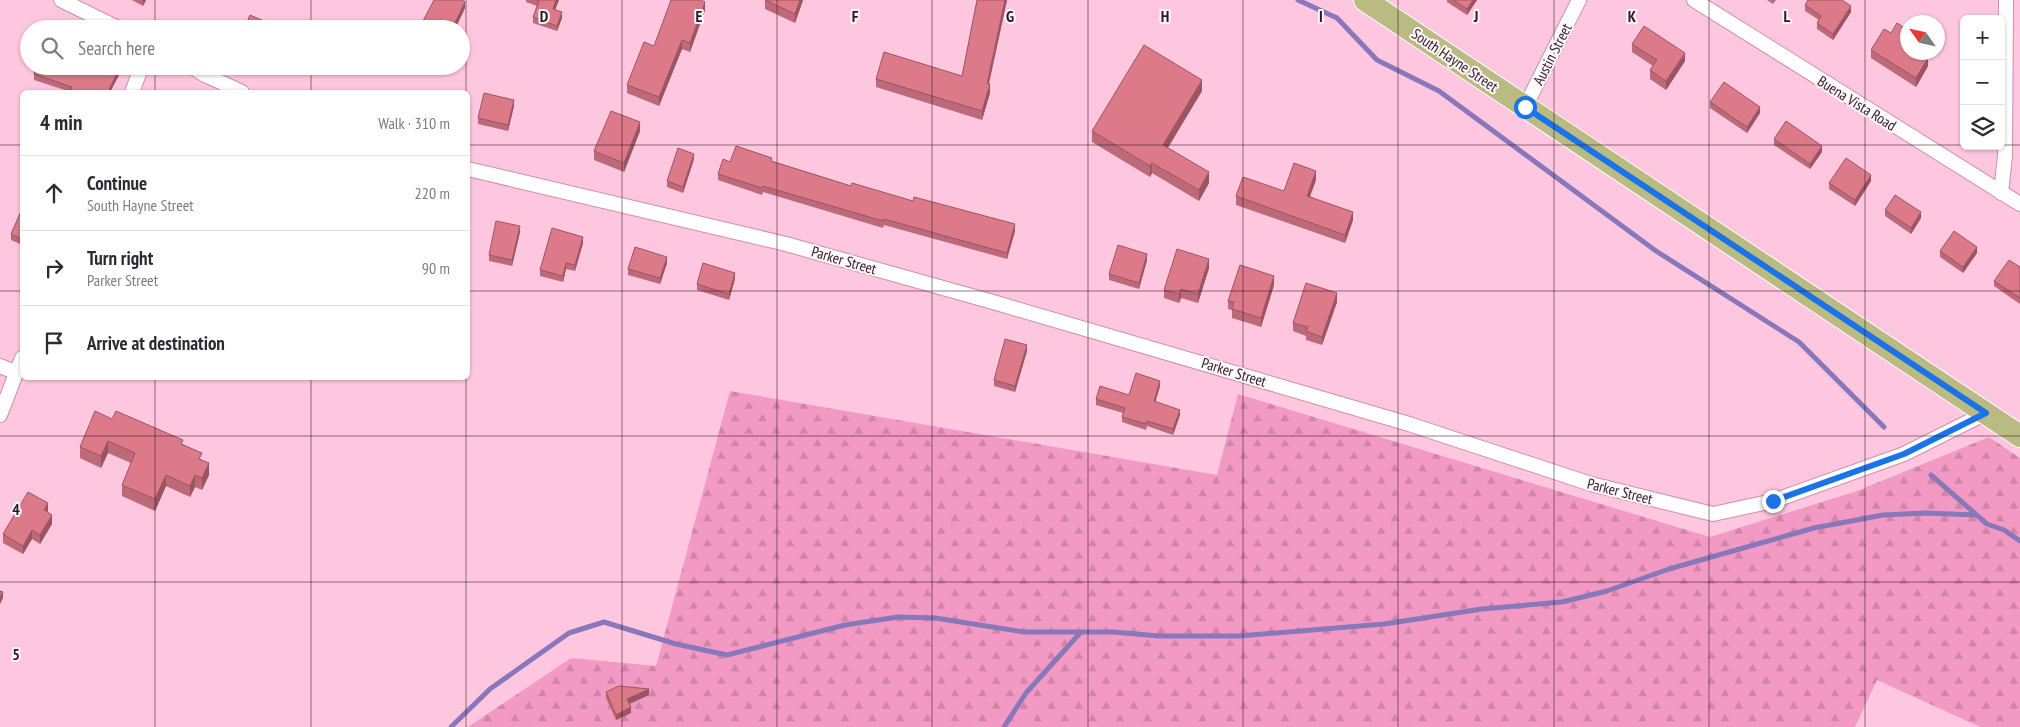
<!DOCTYPE html>
<html lang="en">
<head>
<meta charset="utf-8">
<style>
	:root { --surface:#fff; --page:#f7f7f7; --text:#2b2b33; --muted:#7c7c81; --line:#e1e1e2 }
	body { margin:0; font-family:"PT Sans Narrow",sans-serif; background:var(--page); color:var(--text) }
	.controls { position:absolute; right:15px; top:15px; display:grid; overflow:hidden; border-radius:8px; box-shadow:0 1px 4px #0004 }
	.controls button { width:45px; height:45px; display:grid; place-items:center; padding:0; border:0; border-bottom:1px solid var(--line); background:var(--surface); color:var(--text); font:25px sans-serif }
	.compass { position:absolute; left:1900px; top:15px; width:45px; height:45px; border-radius:50%; background:var(--surface); box-shadow:0 1px 4px #0004; rotate:304deg }
	.stop { position:absolute; width:15px; height:15px; margin:-11px; border:4px solid #1a73e8; border-radius:50%; background:#fff }
	.stop.end { background:#1a73e8; border-color:#fff; box-shadow:0 1px 5px #0008 }
	.list { margin:0; padding:0; list-style:none }
	h2 { display:flex; justify-content:space-between; align-items:center; height:65px; margin:0; padding:0 20px; font-size:21px }
	h2 small { font-size:16px; font-weight:400; color:var(--muted) }
	.list li { display:grid; grid-template-columns:32px 1fr auto; gap:15px; align-items:center; box-sizing:border-box; height:75px; padding:0 20px; border-top:1px solid var(--line) }
	.list b { display:block; font-size:19px; white-space:nowrap }
	.list p { margin:0; font-size:16px; white-space:nowrap; color:var(--muted) }
	.list em { font-size:16px; font-style:normal; color:var(--muted) }
	.icon { flex:none; width:28px; height:28px; fill:none; stroke:currentColor; stroke-width:2; stroke-linecap:round; stroke-linejoin:round }
	.map { position:relative; flex:none; width:2020px; height:727px; overflow:hidden }
	.search { position:absolute; background:var(--surface); box-shadow:0 1px 4px #0004; left:20px; top:20px; width:450px; height:55px; display:flex; align-items:center; gap:12px; box-sizing:border-box; padding:0 18px; border-radius:28px; color:var(--muted); font-size:19px }
	.panel { position:absolute; background:var(--surface); box-shadow:0 1px 4px #0004; left:20px; top:90px; width:450px; height:290px; border-radius:8px }
	.map>svg:first-child { display:block }
</style>
</head>
<body>
<div class="map">
<svg width="2020" height="727" viewBox="0 0 2020 727">
	<defs>
		<pattern id="forest-firs" width="22" height="20" patternUnits="userSpaceOnUse" patternTransform="scale(1.25)"><rect width="22" height="20" fill="#f29ac3"/><path d="M5 1l3.5 6h-7zM16 11l3.5 6h-7z" fill="#d084a7"/></pattern>
	</defs>
	<rect width="100%" height="100%" fill="#fec7df"/>
	<path fill="url(#forest-firs)" d="M730,391L1217,475L1238,394L1710,537L1857,491L1989,437L2020,458V727H1980L1877,680L1855,727H468L571,658L656,666Z"/>
	<g fill="none" stroke-linecap="round" stroke-linejoin="round">
		<path stroke="#8978b9" stroke-width="5" d="M1298,0L1337,18L1377,60L1439,91L1656,251L1799,342L1884,427
			M1931,475L1987,524L2004,530L2020,541
			M451,727L490,689L569,633L604,622L676,644L727,655L845,625L898,617L935,618L1024,632H1113L1159,636H1239L1384,624L1482,609L1562,602L1607,591L1669,569L1814,528L1883,515L1925,513L1976,515
			M1004,727L1026,693L1080,633"/>
		<g stroke="#ce8eab" stroke-width="16">
			<path id="street" d="M61,0L120,29
				M1694,0L2020,204
				M191,66L205,75L242,92
				M132,92L142,66
				M1525,107L1579,0
				M468,169L786,244L993,302L1409,424L1591,484L1713,514L1773,501L1904,454L1986,413
				M2001,193L2005,156L2006,0
				M0,366L17,373
				M0,415L22,358"/>
		</g>
		<g stroke="#fff" stroke-width="24">
			<path id="primary" d="M1365,0L2020,436"/>
		</g>
		<use href="#street" stroke="#fff" stroke-width="14"/>
		<use href="#primary" stroke="#b9bb82" stroke-width="22"/>
	</g>
	<path fill="#bd6977" d="M132,0H146L143,6Z
		M526,0H559L555,10L562,18L557,31L533,23V17L537,6L526,2Z
		M765,0H803L795,23L765,9Z
		M977,0H1007L989,84L990,93L982,120L876,87V79L962,76Z
		M1447,0H1477L1467,15L1447,2Z
		M1767,0H1776L1773,4Z
		M1805,5L1851,12L1833,40L1817,29V23L1819,20L1805,11Z
		M465,8L455,29H427L423,27V21Z
		M705,10L690,52L682,49L659,106L627,93V85Z
		M1632,44L1685,61L1666,90L1650,79V70L1653,66L1632,52Z
		M1871,50L1908,52L1928,66L1916,87L1871,58Z
		M34,74L119,75L110,92H71L34,80Z
		M1202,91L1168,148L1209,183L1199,201L1152,173L1150,177L1092,142V131Z
		M1710,102L1760,113L1747,133L1710,108Z
		M514,106L508,131L478,124V118Z
		M640,131L624,172L594,160V151Z
		M1774,139L1822,152L1810,169L1774,145Z
		M694,159L683,193L667,187V181Z
		M772,161L851,186L913,201L1015,231L1007,259L884,225L883,228L763,192L762,195L718,180V174L730,162Z
		M1316,180L1310,196L1353,220L1345,243L1236,205V196L1284,191Z
		M1871,181L1855,206L1829,189V183Z
		M22,209V245L11,240V234Z
		M1885,210L1921,218L1911,234L1885,216Z
		M520,232L512,266L489,261V255Z
		M583,243L575,271L566,269L563,282L540,276V270Z
		M1940,251L1977,253L1963,273L1940,257Z
		M1147,260L1139,289L1109,280V274Z
		M667,263L660,284L628,275V269Z
		M2020,267V304L1994,286V281Z
		M1209,268L1198,303L1181,298L1179,303L1164,298V290Z
		M735,279L729,300L697,290V284Z
		M1274,285L1261,327L1232,318V310L1228,309V301Z
		M1337,302L1322,345L1306,340V336L1293,331V323Z
		M1027,351L1015,392L994,386V380Z
		M1160,386L1155,402L1180,415L1173,435L1147,426L1146,430L1122,422V417L1123,413L1096,405V399L1129,395Z
		M112,419L183,444L202,460L209,475L202,490L195,487L190,497L166,486L155,511L122,496V485L131,463L108,453L101,468L80,458V447Z
		M48,512L52,524L40,544L32,539L23,554L3,543V534Z
		M606,692L649,695L629,704L631,713L616,720L606,698Z"/>
	<path fill="#9a5561" d="M143,0H146L143,6Z
		M556,0H559L553,15V9Z
		M800,0H803L795,23V14Z
		M1005,0H1007L987,91L990,84V93L982,120V111Z
		M1473,0H1477L1467,15V9Z
		M465,2V8L455,29H452Z
		M705,2V10L690,52V43Z
		M1851,6V12L1833,40V34Z
		M562,12V18L557,31V26Z
		M682,40V49L659,106V97Z
		M1685,53V61L1666,90V81Z
		M1928,58V66L1916,87V78Z
		M119,69V75L110,92H108Z
		M1202,80V91L1163,155V145Z
		M514,100V106L508,131V125Z
		M1760,107V113L1747,133V127Z
		M640,122V131L624,172V163Z
		M1822,146V152L1810,169V164Z
		M694,154V159L683,193V187Z
		M1152,163V173L1150,177V166Z
		M1316,171V180L1307,204V196Z
		M1209,172V183L1199,201V190Z
		M1871,175V181L1855,206V200Z
		M1353,212V220L1345,243V235Z
		M1921,212V218L1911,234V228Z
		M1015,224V231L1007,259V253Z
		M520,226V232L512,266V260Z
		M583,237V243L575,271V265Z
		M1977,247V253L1963,273V267Z
		M1147,254V260L1139,289V283Z
		M667,257V263L660,284V278Z
		M1209,259V268L1198,303V294Z
		M566,263V269L563,282V276Z
		M735,273V279L729,300V294Z
		M1274,276V285L1261,327V318Z
		M1181,289V298L1179,303V294Z
		M1337,293V302L1322,345V337Z
		M1027,345V351L1015,392V386Z
		M1160,381V386L1154,407V401Z
		M1180,410V415L1173,435V429Z
		M108,441V453L101,468V456Z
		M209,463V475L202,490V478Z
		M166,475V486L155,511V499Z
		M195,475V487L190,497V486Z
		M48,503V512L44,510Z
		M52,515V524L40,544V535Z
		M32,530V539L23,554V546Z
		M3,592V598L0,604V598Z
		M649,689V695L627,705V699Z
		M631,707V713L616,720V715Z"/>
	<path fill="#dc7a8a" stroke="#9a5561" d="M434,0H462L465,2L452,29H438L423,21Z
		M537,0H556L553,9L562,12L557,26L533,17L539,1Z
		M671,0H701L705,2L690,43L682,40L659,97L627,85L644,42L654,46Z
		M765,0H800L795,14Z
		M977,0H1005L987,84H990L982,111L876,79L884,52L962,76Z
		M1453,0H1473L1467,9Z
		M1808,0H1842L1851,6L1833,34L1817,23L1821,16L1805,5Z
		M250,15L280,28L279,29H244Z
		M1897,23L1908,30V52H1920L1928,58L1916,78L1871,50L1884,29L1891,33Z
		M1644,26L1685,53L1666,81L1650,70L1657,60L1632,44Z
		M1144,45L1202,80L1163,145L1209,172L1199,190L1152,163L1150,166L1092,131Z
		M37,66H112L119,69L108,92H74L71,91L72,87L34,74Z
		M1724,82L1760,107L1747,127L1710,102Z
		M484,93L514,100L508,125L478,118Z
		M611,111L640,122L624,163L594,151Z
		M1786,121L1822,146L1810,164L1774,139Z
		M736,146L772,158L771,161L851,186L852,183L913,201L914,197L1015,224L1007,253L884,219L883,221L763,186L762,188L718,174L723,159L730,162Z
		M678,148L694,154L683,187L667,181Z
		M1846,158L1871,175L1855,200L1829,183Z
		M1294,163L1316,171L1307,196L1353,212L1345,235L1236,196L1243,177L1284,191Z
		M1895,195L1921,212L1911,228L1885,210Z
		M22,209V239L11,234Z
		M496,221L520,226L512,260L489,255Z
		M552,228L583,237L575,265L566,263L563,276L540,270Z
		M1954,231L1977,247L1963,267L1940,251Z
		M1118,245L1147,254L1139,283L1109,274Z
		M635,247L667,257L660,278L628,269Z
		M1177,249L1209,259L1198,294L1181,289L1179,294L1164,290Z
		M2009,260L2020,267V298L1994,281Z
		M703,263L735,273L729,294L697,284Z
		M1240,265L1274,276L1261,318L1232,309L1234,302L1228,301Z
		M1306,283L1337,293L1322,337L1306,331L1308,327L1293,323Z
		M1005,339L1027,345L1015,386L994,380Z
		M1136,373L1160,381L1154,401L1180,410L1173,429L1147,421L1146,424L1122,417L1125,408L1096,399L1100,386L1129,395Z
		M95,411L112,419L116,411L183,440L181,444L202,453L199,459L209,463L202,478L195,475L190,486L166,475L155,499L122,485L135,453L108,441L101,456L80,447Z
		M28,492L48,503L44,510L52,515L40,535L32,530L23,546L3,534Z
		M0,591L3,592L0,598Z
		M619,686L649,689L627,699L631,707L616,715L606,692Z"/>
	<g fill="none" stroke-linecap="round" stroke-linejoin="round">
		<path stroke="#1a73e8" stroke-width="6" d="M1525,107L1986,413L1904,454L1773,501"/>
	</g>
	<path fill="none" stroke="#2f1723" stroke-width="1" stroke-opacity="0.55" d="M155,0V29M311,0V29M466,0V92M622,0V727M777,0V727M932,0V727M1088,0V727M1243,0V727M1398,0V727M1554,0V727M1709,0V727M1865,0V727M155,66V92M311,66V92M0,145H22M468,145H1964M2001,145H2020M0,291H22M468,291H2020M155,378V727M311,378V727M466,378V727M0,436H2020M0,582H2020"/>
	<g text-anchor="middle" dominant-baseline="central" stroke-width="4" stroke-linejoin="round" paint-order="stroke">
		<g font-size="15" fill="#2f1723" stroke="#fff8fb">
			<text transform="translate(1552 54) rotate(-63)">Austin Street</text>
			<text transform="translate(1455 60) rotate(34)">South Hayne Street</text>
			<text transform="translate(1857 103) rotate(32)">Buena Vista Road</text>
			<text transform="translate(844 260) rotate(16)">Parker Street</text>
			<text transform="translate(1234 372) rotate(17)">Parker Street</text>
			<text transform="translate(1620 491) rotate(14)">Parker Street</text>
		</g>
	</g>
	<g font-size="16" text-anchor="middle" font-weight="bold" fill="#2f1723" stroke="#fff8fb" stroke-width="4" stroke-linejoin="round" paint-order="stroke">
		<text x="544" y="22">D</text>
		<text x="699" y="22">E</text>
		<text x="855" y="22">F</text>
		<text x="1010" y="22">G</text>
		<text x="1165" y="22">H</text>
		<text x="1321" y="22">I</text>
		<text x="1476" y="22">J</text>
		<text x="1632" y="22">K</text>
		<text x="1787" y="22">L</text>
		<text x="16" y="515">4</text>
		<text x="16" y="660">5</text>
	</g>
</svg>
<div class="controls">
<button>+</button>
<button>−</button>
<button><svg class="icon" aria-label="layers" viewBox="0 0 24 24"><path d="M12 4l9 5-9 5-9-5zM3 14l9 5 9-5"/></svg></button>
</div>
<svg class="compass" viewBox="-18 -18 36 36"><path d="M0-13l5 13h-10z" fill="#e53935"/><path d="M0 13l5-13h-10z" fill="#7c7c81"/></svg>
<div class="stop" style="left:1525px;top:107px"></div>
<div class="stop end" style="left:1773px;top:501px"></div>
<div class="search"><svg class="icon" aria-label="search" viewBox="0 0 24 24"><circle cx="10" cy="10" r="6"/><path d="M15 15l6 6"/></svg>Search here</div>
<section class="panel">
<h2>4 min<small>Walk · 310 m</small></h2>
<ul class="list">
<li><svg class="icon" aria-label="ahead" viewBox="0 0 24 24"><path d="M12 20V5M6 11l6-6 6 6"/></svg><div><b>Continue</b><p>South Hayne Street</p></div><em>220 m</em></li>
<li><svg class="icon" aria-label="right" viewBox="0 0 24 24"><path d="M7 20v-9h11M14 6l5 5-5 5"/></svg><div><b>Turn right</b><p>Parker Street</p></div><em>90 m</em></li>
<li><svg class="icon" aria-label="arrive" viewBox="0 0 24 24"><path d="M6 21V4h12l-3 4 3 4H6"/></svg><div><b>Arrive at destination</b></div></li>
</ul>
</section>
</div>
</body>
</html>
